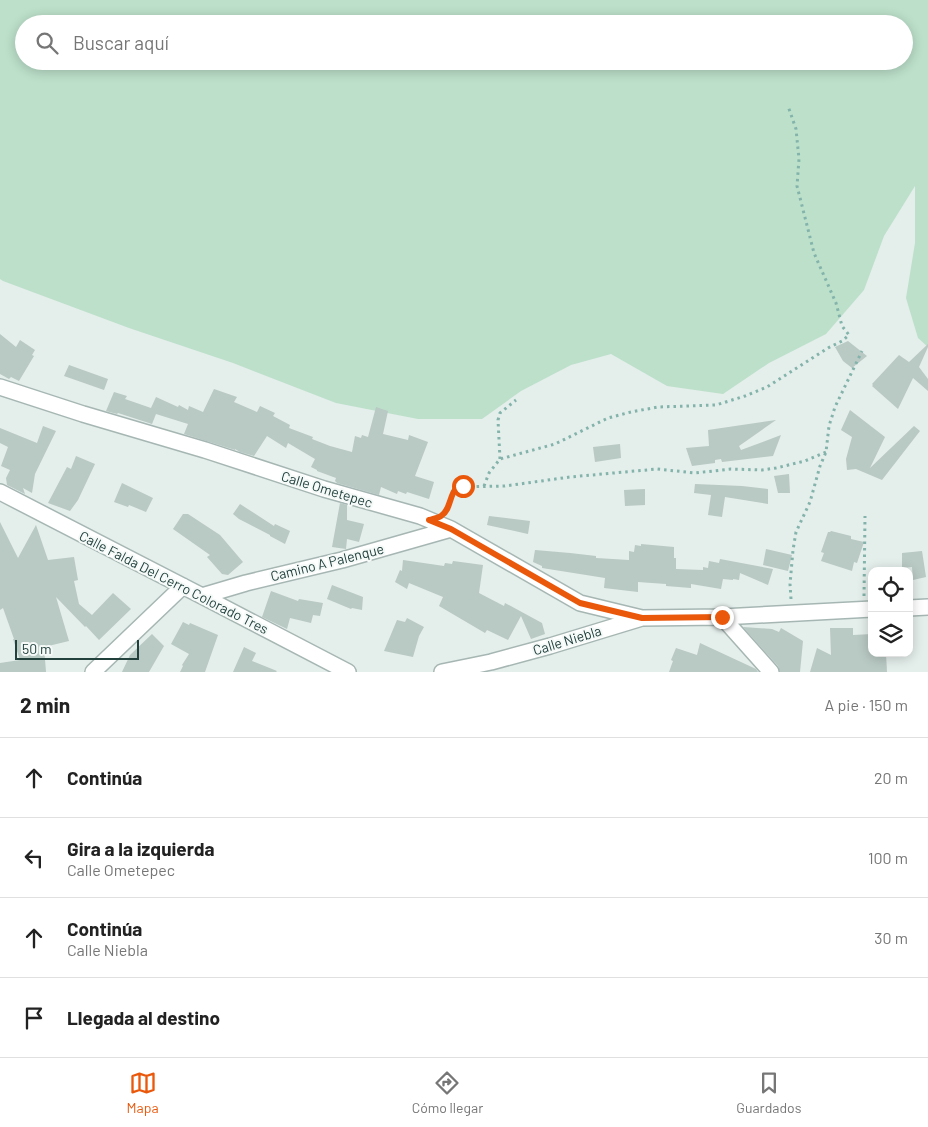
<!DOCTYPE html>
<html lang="es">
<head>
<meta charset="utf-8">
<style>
	:root { --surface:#fff; --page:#f6f6f6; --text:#222; --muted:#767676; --line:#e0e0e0; --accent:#ea580c }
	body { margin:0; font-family:Barlow,sans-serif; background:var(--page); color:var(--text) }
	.controls { position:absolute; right:15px; bottom:15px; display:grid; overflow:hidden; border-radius:10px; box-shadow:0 2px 12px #0003 }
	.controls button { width:45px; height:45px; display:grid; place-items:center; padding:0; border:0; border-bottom:1px solid var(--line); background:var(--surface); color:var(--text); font:25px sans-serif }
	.scale { position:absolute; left:15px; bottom:12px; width:124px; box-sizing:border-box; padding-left:5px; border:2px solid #22413d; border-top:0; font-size:14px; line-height:18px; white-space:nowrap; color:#22413d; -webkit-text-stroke:4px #f5faf8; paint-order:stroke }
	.stop { position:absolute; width:15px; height:15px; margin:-11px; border:4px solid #ea580c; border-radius:50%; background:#fff }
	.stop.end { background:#ea580c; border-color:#fff; box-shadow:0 1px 5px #0008 }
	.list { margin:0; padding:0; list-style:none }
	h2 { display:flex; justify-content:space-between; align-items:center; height:65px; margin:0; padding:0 20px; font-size:21px }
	h2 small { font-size:16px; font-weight:400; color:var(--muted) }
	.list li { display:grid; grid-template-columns:32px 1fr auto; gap:15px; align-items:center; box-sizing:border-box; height:80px; padding:0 20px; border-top:1px solid var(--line) }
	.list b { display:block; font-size:19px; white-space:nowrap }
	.list p { margin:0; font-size:16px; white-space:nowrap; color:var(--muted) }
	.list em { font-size:16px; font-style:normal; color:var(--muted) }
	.icon { flex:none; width:28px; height:28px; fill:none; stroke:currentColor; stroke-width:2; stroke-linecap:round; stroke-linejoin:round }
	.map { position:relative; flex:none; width:928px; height:672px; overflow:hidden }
	.search { position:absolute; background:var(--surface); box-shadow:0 2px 12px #0003; left:15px; right:15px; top:15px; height:55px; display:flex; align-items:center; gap:12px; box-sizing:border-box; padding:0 18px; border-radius:28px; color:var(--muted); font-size:19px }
	.sheet { height:385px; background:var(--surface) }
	nav { display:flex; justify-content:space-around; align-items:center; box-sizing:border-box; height:70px; border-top:1px solid var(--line); background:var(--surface); font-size:14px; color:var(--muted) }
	nav a { display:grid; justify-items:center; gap:2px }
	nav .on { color:var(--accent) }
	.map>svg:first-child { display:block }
</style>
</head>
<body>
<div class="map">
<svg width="928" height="672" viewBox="0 0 928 672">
	<rect width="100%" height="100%" fill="#e4eeeb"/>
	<path fill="#bce0ca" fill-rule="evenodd" d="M0,0H928V347L918,338L906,298L915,243V186L884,236L864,290L826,334L769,363L723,394L667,386L611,354L571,365L521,391L482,419H418L336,403L233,363L129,328L3,281L0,279ZM24,24H904V61H24Z"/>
	<path fill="#b9c9c4" d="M0,334L16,347L20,340L35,350L32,355L34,356L19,381L11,377L9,379L0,374Z
		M848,341L867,356L852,368L843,361L835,347Z
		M928,344V347L919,367L928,379V391L913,378L898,409L872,386L873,385L872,384L899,355L909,362Z
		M69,365L108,379L104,390L64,376Z
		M214,389L237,397L234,402L257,412L260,406L275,413L273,416L290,425L289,428L313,437L312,439L330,446L352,452L355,436L361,438L362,435L368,437L376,407L388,411L383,434L408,440L409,435L428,442L415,476L434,482L429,499L407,492L406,494L398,491L397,494L381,487L379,495L337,483L335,481L336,478L317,471V470L311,467L315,459L288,443L286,448L267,436L254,456L240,452L235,449V450L184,434L188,424L156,414L152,424L118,413L117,414L106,411L114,392L127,396L125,399L151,408L156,397L178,407L179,405L188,410L189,406L203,412Z
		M850,410L885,437L870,468L914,426L920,431L882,480L856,469L847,470L846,459L852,437L841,430Z
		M776,420L739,446L741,450L781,435L773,456L722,462L721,459L715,460V463L692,466L686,448L709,446L708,430Z
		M43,426L56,431L35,474L32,493L23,488L25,494L7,485L6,478L10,470L1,466L8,447L0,443V428L37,443Z
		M620,444L621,458L595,462L593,447Z
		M76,456L95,464L78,500L70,511L48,503L67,467L71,469Z
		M789,474L790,493H778L774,476Z
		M122,483L153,498L146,512L129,505L128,507L114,502Z
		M695,484L742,486L768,489V504L725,497L722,517L708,515L711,495L694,493Z
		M645,489V505L625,506L624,490Z
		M340,503L347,505V520L364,524L359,542L347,539L346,549L332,547Z
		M240,504L274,526L275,524L290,531L285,544L270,536V535L239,519L233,514Z
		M183,514H188L220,535L243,562L228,575L222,574L207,557L210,555L173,529Z
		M489,516L530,521L528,534L487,525Z
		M0,522L18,558L36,525L48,560L74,557L78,580L74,581L79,604L92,615L113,593L131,609L99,640L86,626L85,627L56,597L69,641L44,647L46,672H0V663L20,660L13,639H14L3,608L0,610Z
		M831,531L851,536V539L864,542L857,563L854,562L852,571L821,561L824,553L821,552L828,532H830Z
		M641,544L674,547V558H676V569L703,570V567L708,568L709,561L719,563L720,559L773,569L768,585L740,573L739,580L733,579V580L723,579L721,589L691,584V588L666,586V584L638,582V592L604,588L605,578L542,568V566L533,562L535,550L570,553L596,556V558L629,560V551L634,552L635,545L641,546Z
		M766,549L792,555L788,571L763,565Z
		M922,551L926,577L913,580L912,567L902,568V553Z
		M403,560L444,566L445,563L452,564L453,561L483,565L479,593L504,606L505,603L542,623L545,634L531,639L521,616L508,640L487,630L485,633L439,606L443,597L409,583L407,589L395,582L400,570L402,571Z
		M332,585L363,597L362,610L352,608L351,609L327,599Z
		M271,591L298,601L299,599L323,603L320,616L313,615L311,623L290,618L287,629L262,617Z
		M407,618L424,627L419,636L413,657L384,651L397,620L405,622Z
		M183,622L189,625L190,623L218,635L205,672H180L183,666L182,665L189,654L171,644Z
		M743,627L772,629L779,632L781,628L803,641L800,672H780L778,666Z
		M830,628H853V635L872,634V653H886L887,672H810L817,648L831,655Z
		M152,634L164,646L149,672H122L130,655Z
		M700,643L756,669L758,672H669L673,661L671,660L676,648L697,655Z
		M244,647L256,653L252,661L277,671L276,672H233Z"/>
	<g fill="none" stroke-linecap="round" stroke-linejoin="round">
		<g stroke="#a6b7b3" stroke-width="18">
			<path id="minor" d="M0,387L83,414L205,450L324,489L420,516L451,529L580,603L642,618
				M0,492L202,596L348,672
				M202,596L246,583L342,560L451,529
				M909,608L928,607
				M722,617L771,672
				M93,672L183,586
				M442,672L491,662L550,646L642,618L722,617L872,609"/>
		</g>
		<path stroke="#83b3aa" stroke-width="3" stroke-dasharray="2.5 4" stroke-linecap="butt" d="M500,459L498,420L500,413L516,400
			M484,486L489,473L500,459L555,444L608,418L631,412L658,407L716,405L745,396L767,387L828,348L842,341L849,335L842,326L836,303L814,253L797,186L799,159L796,129L788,106
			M446,510L453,491L457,487L505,486L570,477L657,469L695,473L731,469L762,470L776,468L805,461L826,452
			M864,596L865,516
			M791,599L790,584L793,550L796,532L810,502L820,466L826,452L829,426L835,407L862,351"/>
		<use href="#minor" stroke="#fff" stroke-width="15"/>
	</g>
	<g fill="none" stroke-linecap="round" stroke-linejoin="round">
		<path stroke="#ea580c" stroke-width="6" d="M463,486L457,487C449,495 451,510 441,516C438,518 433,519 429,520L451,529L580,603L642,618L722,617"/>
	</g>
	<g text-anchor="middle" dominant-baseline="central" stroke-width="4" stroke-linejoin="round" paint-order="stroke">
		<g font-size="14" fill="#22413d" stroke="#f5faf8">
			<text transform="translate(327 489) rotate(17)">Calle Ometepec</text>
			<text transform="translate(327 562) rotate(-14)">Camino A Palenque</text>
			<text transform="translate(174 582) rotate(27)">Calle Falda Del Cerro Colorado Tres</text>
			<text transform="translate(567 640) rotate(-17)">Calle Niebla</text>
		</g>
	</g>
</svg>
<div class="controls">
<button><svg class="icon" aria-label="locate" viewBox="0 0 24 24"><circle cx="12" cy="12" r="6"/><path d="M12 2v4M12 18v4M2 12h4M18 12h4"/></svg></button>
<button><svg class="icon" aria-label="layers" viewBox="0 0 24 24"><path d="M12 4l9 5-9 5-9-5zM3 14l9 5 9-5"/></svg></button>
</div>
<div class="scale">50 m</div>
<div class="stop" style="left:463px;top:486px"></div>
<div class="stop end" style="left:722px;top:617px"></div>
<div class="search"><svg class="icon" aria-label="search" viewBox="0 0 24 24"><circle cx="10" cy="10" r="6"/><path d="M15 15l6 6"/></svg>Buscar aquí</div>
</div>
<section class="sheet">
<h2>2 min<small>A pie · 150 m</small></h2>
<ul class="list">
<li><svg class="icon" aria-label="ahead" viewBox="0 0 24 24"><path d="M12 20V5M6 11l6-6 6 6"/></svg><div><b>Continúa</b></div><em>20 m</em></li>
<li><svg class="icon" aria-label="left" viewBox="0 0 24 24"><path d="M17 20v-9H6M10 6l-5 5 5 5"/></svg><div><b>Gira a la izquierda</b><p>Calle Ometepec</p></div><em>100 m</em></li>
<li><svg class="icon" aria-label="ahead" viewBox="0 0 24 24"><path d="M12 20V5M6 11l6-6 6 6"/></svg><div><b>Continúa</b><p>Calle Niebla</p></div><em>30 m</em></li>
<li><svg class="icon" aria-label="arrive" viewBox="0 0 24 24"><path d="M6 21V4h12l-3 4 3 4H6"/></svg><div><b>Llegada al destino</b></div></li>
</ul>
</section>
<nav>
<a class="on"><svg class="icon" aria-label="map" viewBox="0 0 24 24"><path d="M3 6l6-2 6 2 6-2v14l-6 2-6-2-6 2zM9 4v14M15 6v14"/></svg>Mapa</a>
<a><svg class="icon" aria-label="directions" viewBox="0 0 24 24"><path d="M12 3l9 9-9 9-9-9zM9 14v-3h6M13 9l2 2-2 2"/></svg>Cómo llegar</a>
<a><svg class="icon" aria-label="saved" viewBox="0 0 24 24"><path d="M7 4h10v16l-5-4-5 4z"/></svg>Guardados</a>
</nav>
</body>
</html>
